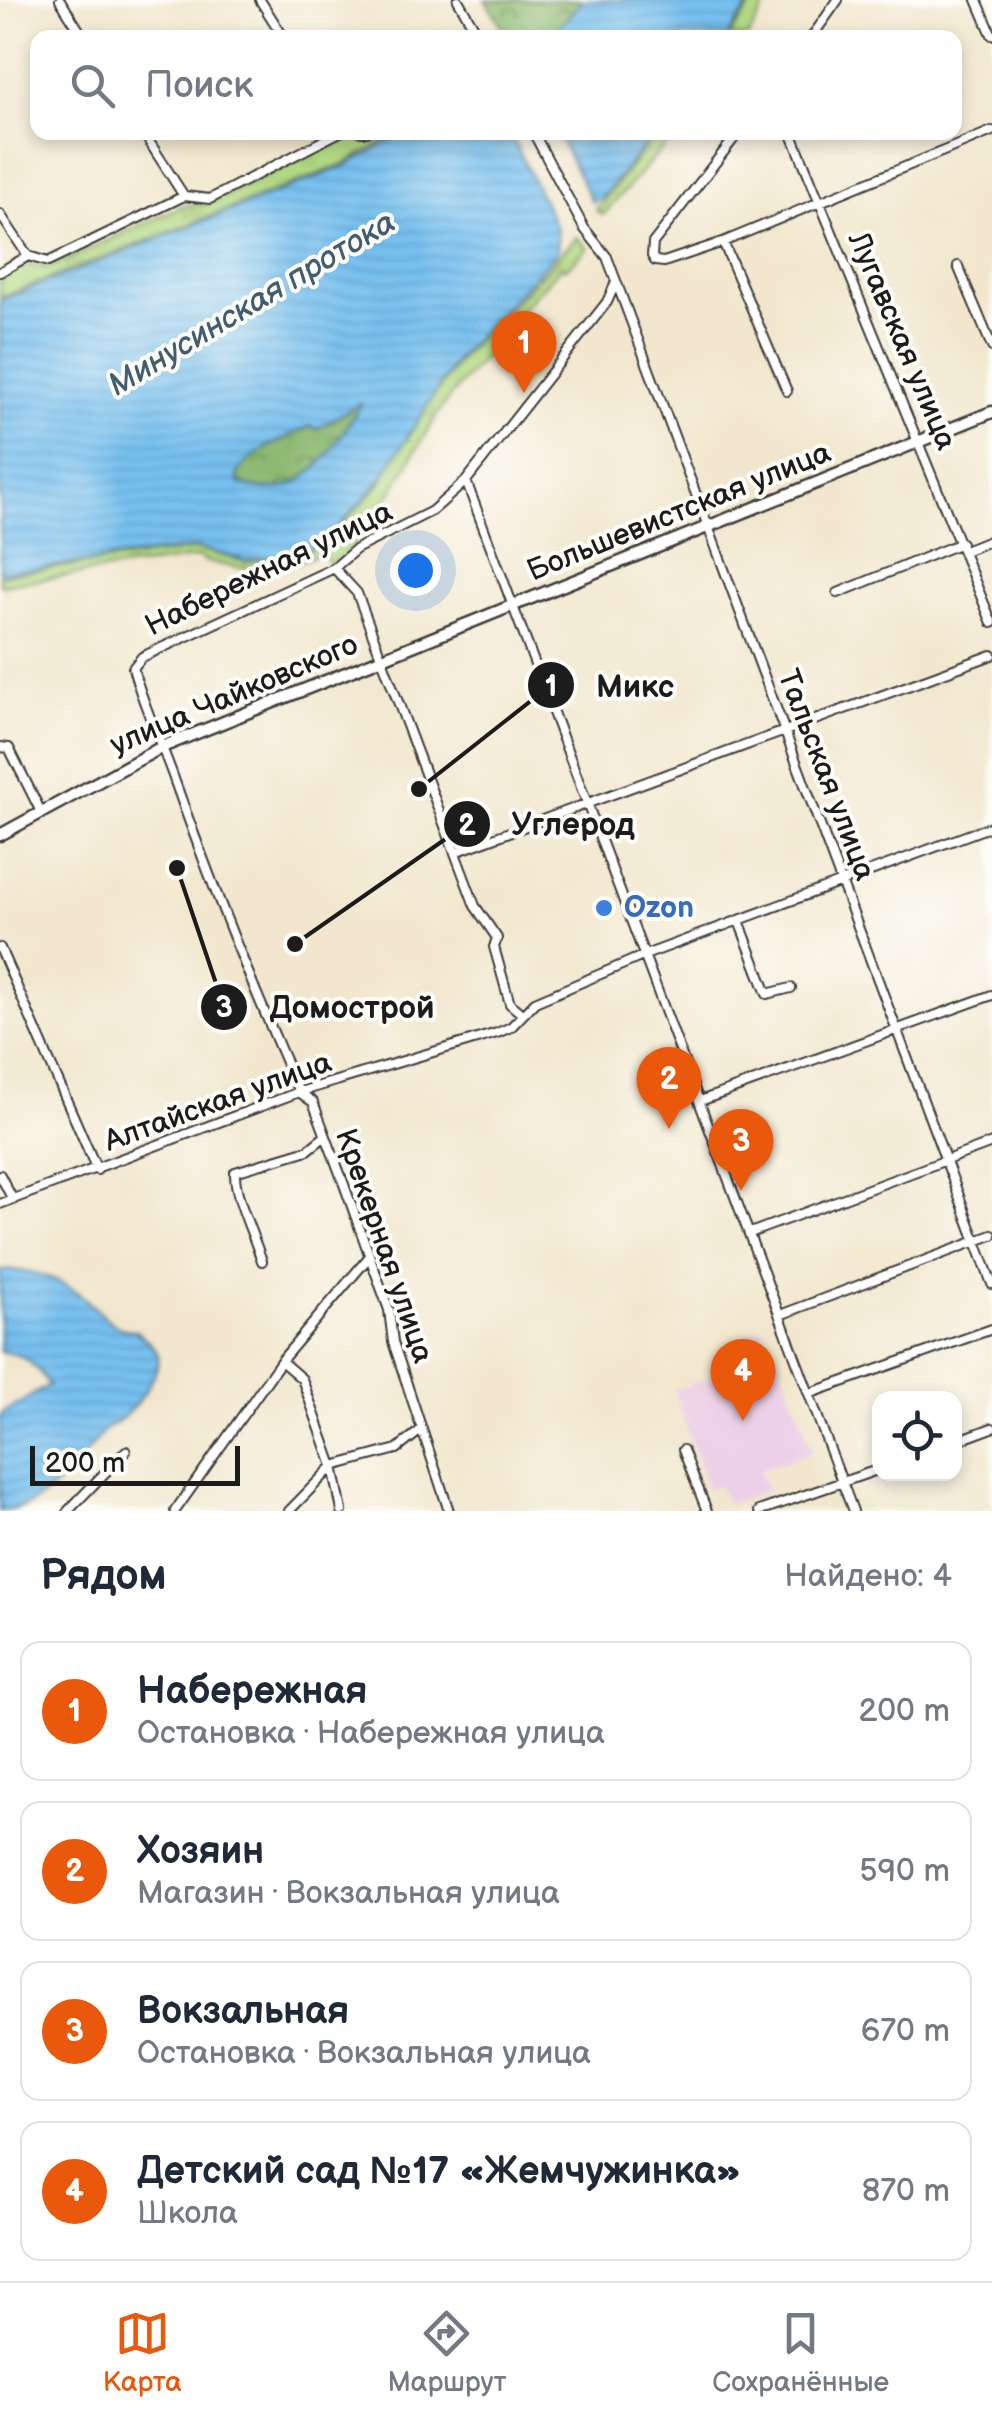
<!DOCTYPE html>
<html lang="ru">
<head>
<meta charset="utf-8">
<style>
	:root { --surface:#fff; --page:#f6f6f7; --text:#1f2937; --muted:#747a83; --line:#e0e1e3; --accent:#ea580c }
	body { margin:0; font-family:"Balsamiq Sans",sans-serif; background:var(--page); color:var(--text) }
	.controls { position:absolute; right:30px; bottom:30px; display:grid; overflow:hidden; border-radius:20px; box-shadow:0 5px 15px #0003 }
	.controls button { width:90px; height:90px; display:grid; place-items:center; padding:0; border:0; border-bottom:2px solid var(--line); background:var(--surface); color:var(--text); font:50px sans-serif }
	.scale { position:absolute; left:30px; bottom:25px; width:210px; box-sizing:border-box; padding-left:10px; border:5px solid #1c1c1c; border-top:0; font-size:28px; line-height:35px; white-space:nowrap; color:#1c1c1c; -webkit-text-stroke:8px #fdfcf7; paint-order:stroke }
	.you { position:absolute; left:415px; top:570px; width:35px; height:35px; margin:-25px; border:8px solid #fff; border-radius:50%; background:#1a73e8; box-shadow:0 0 0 15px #1a73e833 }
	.badge { display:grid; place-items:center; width:65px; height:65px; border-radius:50%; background:var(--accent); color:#fff; font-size:32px; font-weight:700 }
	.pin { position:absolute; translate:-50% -82px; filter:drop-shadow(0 2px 5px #0008) }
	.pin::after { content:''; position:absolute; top:52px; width:35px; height:30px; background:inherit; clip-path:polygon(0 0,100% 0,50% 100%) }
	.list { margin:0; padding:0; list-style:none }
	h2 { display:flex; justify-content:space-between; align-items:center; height:130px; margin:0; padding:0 40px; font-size:42px }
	h2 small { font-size:32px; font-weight:400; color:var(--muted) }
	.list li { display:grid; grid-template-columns:65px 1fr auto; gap:30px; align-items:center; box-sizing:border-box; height:140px; margin:0 20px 20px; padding:0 20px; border:2px solid var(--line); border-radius:20px }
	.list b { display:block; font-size:38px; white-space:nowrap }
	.list p { margin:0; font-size:32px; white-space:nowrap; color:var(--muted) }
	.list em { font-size:32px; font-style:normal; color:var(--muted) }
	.icon { flex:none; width:55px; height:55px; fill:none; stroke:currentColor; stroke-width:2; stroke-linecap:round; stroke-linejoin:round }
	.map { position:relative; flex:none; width:992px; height:1511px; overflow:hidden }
	.search { position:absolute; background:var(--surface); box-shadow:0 5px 15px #0003; left:30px; right:30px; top:30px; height:110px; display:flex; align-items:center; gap:25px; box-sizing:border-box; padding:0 35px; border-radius:20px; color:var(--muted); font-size:38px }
	.sheet { height:770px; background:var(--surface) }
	nav { display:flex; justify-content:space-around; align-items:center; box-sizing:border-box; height:140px; border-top:2px solid var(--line); background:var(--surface); font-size:28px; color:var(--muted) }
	nav a { display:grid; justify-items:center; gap:5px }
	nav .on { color:var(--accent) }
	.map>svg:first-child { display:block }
</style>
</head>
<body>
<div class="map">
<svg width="992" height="1511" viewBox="0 0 992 1511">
	<defs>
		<pattern id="forest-crowns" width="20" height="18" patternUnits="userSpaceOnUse" patternTransform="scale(2.5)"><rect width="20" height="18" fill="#8cb870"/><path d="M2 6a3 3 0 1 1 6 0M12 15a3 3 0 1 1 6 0" fill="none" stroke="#72955b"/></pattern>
		<pattern id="park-tufts" width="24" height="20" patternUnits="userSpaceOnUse" patternTransform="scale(2.5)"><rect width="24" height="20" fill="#b1d882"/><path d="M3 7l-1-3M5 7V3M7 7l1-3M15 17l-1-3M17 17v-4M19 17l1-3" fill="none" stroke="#98b970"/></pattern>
		<pattern id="water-rules" width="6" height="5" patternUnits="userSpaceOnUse" patternTransform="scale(2.5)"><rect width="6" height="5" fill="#76c0ef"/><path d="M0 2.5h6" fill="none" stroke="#66a4cc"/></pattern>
	</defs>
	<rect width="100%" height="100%" fill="#fdfcf7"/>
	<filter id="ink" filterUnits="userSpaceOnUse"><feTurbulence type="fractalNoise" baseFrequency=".01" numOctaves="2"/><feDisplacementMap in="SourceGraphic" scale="20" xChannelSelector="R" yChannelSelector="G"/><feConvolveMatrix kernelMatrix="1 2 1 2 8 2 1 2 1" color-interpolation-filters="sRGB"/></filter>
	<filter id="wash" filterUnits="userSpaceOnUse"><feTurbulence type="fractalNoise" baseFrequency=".0048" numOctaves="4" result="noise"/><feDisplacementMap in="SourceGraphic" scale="40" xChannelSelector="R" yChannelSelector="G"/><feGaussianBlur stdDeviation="2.25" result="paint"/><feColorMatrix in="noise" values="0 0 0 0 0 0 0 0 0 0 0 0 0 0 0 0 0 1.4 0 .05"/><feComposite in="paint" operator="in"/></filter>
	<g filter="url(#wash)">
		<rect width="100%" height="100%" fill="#f2e7ce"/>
		<path fill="#edd0e8" d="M762,1328L772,1353L778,1357L813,1452L759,1470L767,1491L727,1504L719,1485L707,1489L674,1391L751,1361L743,1336Z"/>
		<path fill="url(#forest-crowns)" stroke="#546a46" stroke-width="2.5" d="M485,0H583L551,38L509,37Z
			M363,400C334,448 305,508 239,483L236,475L243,464L259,452L311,426L327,424Z"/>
		<path fill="url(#park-tufts)" stroke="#667a4f" stroke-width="2.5" d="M755,0H769L748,37H729Z
			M349,133H399L342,165L0,298V273L18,264L50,267L182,206L205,204L330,146Z
			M657,133H676L603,215L596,210Z
			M577,237L588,248L565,269L562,266L523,307L501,338L497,336L488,349L490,352C468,375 448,396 432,423C405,466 391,502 355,540V546L330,564L322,553C269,573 260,572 204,561L200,557L0,585V575L197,549L246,562L305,553L337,530L379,485L408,433L460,358Z"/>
		<path fill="url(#water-rules)" stroke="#496e86" stroke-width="2.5" fill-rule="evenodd" d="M583,0H753L727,37H551Z
			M406,133H510L557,229L558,251L458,357L378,484L336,529L304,553L246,561L197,548L0,573V300L343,167ZM362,402C333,449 304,509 239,483L237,475C252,449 284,440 310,426L317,429Z
			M557,133H654L601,199L592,202Z
			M0,1270C31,1269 59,1277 83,1297C100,1311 113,1331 136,1331C143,1338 155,1345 158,1355C162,1375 127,1421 109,1426C80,1457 47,1511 0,1511V1415L49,1385C37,1367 23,1351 0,1352Z"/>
	</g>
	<g filter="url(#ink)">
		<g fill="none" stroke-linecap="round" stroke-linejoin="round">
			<g stroke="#3c3a37" stroke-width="12">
				<path id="minor" d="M60,0L84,38
					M260,0L284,38
					M458,0L480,38
					M977,0L992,35
					M811,38L838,0
					M143,132L184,196
					M361,132H367
					M533,132L584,228L607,257L992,1284
					M739,132L653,243L652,256L655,261L664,262L723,242L992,131
					M791,132L992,623
					M0,214L28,256
					M723,242L787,391
					M958,266L992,347
					M0,272L28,256L48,262L184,196L210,199L340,132
					M466,481L853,1511
					M964,551L992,540
					M334,568L357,593L475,906L497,938L494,947L510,1004L522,1014
					M838,593L961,543
					M0,747L9,748L41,812
					M455,852L992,655
					M739,921L767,994L791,988
					M0,948L97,1170
					M700,1101L992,995
					M0,1175L13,1200
					M0,1204L299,1092L497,1033L511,1027L535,1002L645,955L992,826
					M750,1233L992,1143
					M262,1261C254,1236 234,1196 235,1172L308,1150L324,1137
					M780,1315L992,1235
					M281,1361L302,1379L333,1466L342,1511
					M811,1393L992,1329
					M954,1442L992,1428
					M683,1450L707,1511
					M68,1511L126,1451
					M175,1511L281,1361L369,1257
					M289,1511L333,1466L397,1449L422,1429
					M449,1511L393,1342L389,1310L342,1179L313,1102L299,1092C253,988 211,884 173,776C160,740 143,705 133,668L142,657L334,568L356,549L432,511L466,481L607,302L616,282
					M759,1511L880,1469"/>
			</g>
			<g stroke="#3c3a37" stroke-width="15">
				<path id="major" d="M0,835L162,747L992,412"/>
			</g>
			<use href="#minor" stroke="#fff" stroke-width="8"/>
			<use href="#major" stroke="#fff" stroke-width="10"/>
		</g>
	</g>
	<circle fill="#3f7fe0" stroke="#fdfcf7" stroke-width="4" cx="604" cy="908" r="10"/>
	<g text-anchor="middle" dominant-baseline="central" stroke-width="8" stroke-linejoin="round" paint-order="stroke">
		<g font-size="30" fill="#1c1c1c" stroke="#fdfcf7">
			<text transform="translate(902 341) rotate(67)">Лугавская улица</text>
			<text transform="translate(679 512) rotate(-22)">Большевистская улица</text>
			<text transform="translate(269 569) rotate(-26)">Набережная улица</text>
			<text transform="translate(234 695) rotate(-23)">улица Чайковского</text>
			<text transform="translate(826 775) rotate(69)">Тальская улица</text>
			<text transform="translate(218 1102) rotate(-20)">Алтайская улица</text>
			<text transform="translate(384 1246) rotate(71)">Крекерная улица</text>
		</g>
		<g font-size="30" font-weight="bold" fill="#366cbe" stroke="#fdfcf7" text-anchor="start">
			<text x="624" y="908">Ozon</text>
		</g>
		<g font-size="32" font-style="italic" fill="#405e70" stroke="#fdfcf7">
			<text transform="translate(252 304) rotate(-31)">Минусинская протока</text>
		</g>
	</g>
	<path fill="none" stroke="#1c1c1c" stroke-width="4" d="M419 789L551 685M295 944L467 824M177 868L224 1007"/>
	<g fill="#1c1c1c" stroke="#fdfcf7" stroke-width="4">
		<circle cx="419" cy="789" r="10"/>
		<circle cx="295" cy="944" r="10"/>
		<circle cx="177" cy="868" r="10"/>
		<circle cx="551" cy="685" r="25"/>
		<circle cx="467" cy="824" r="25"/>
		<circle cx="224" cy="1007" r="25"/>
	</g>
	<g font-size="30" text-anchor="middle" font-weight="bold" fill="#fff">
		<text x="551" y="696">1</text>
		<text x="467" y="835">2</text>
		<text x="224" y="1017">3</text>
	</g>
	<g font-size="32" text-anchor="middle" font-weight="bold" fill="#1c1c1c" stroke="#fdfcf7" stroke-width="8" stroke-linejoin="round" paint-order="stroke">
		<text x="635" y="697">Микс</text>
		<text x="573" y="835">Углерод</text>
		<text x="352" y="1018">Домострой</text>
	</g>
</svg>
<div class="controls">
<button><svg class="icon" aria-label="locate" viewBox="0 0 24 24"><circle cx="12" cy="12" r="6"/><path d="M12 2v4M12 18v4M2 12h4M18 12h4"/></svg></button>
</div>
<div class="scale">200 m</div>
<div class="you"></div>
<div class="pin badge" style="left:524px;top:393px">1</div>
<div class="pin badge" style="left:669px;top:1129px">2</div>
<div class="pin badge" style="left:741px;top:1191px">3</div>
<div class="pin badge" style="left:743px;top:1421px">4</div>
<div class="search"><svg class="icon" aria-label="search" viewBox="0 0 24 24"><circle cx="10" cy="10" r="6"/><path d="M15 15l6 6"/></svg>Поиск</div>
</div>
<section class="sheet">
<h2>Рядом<small>Найдено: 4</small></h2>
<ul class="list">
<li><span class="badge">1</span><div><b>Набережная</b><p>Остановка · Набережная улица</p></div><em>200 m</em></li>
<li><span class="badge">2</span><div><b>Хозяин</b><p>Магазин · Вокзальная улица</p></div><em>590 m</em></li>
<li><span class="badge">3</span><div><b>Вокзальная</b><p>Остановка · Вокзальная улица</p></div><em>670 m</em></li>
<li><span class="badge">4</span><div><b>Детский сад №17 «Жемчужинка»</b><p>Школа</p></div><em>870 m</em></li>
</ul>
</section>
<nav>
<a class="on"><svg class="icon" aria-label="map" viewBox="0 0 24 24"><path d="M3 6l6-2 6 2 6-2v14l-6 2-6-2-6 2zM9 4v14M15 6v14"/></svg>Карта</a>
<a><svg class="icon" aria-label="directions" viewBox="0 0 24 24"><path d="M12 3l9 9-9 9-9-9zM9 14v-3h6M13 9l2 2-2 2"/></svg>Маршрут</a>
<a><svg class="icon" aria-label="saved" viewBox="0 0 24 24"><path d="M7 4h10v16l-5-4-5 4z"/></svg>Сохранённые</a>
</nav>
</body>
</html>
